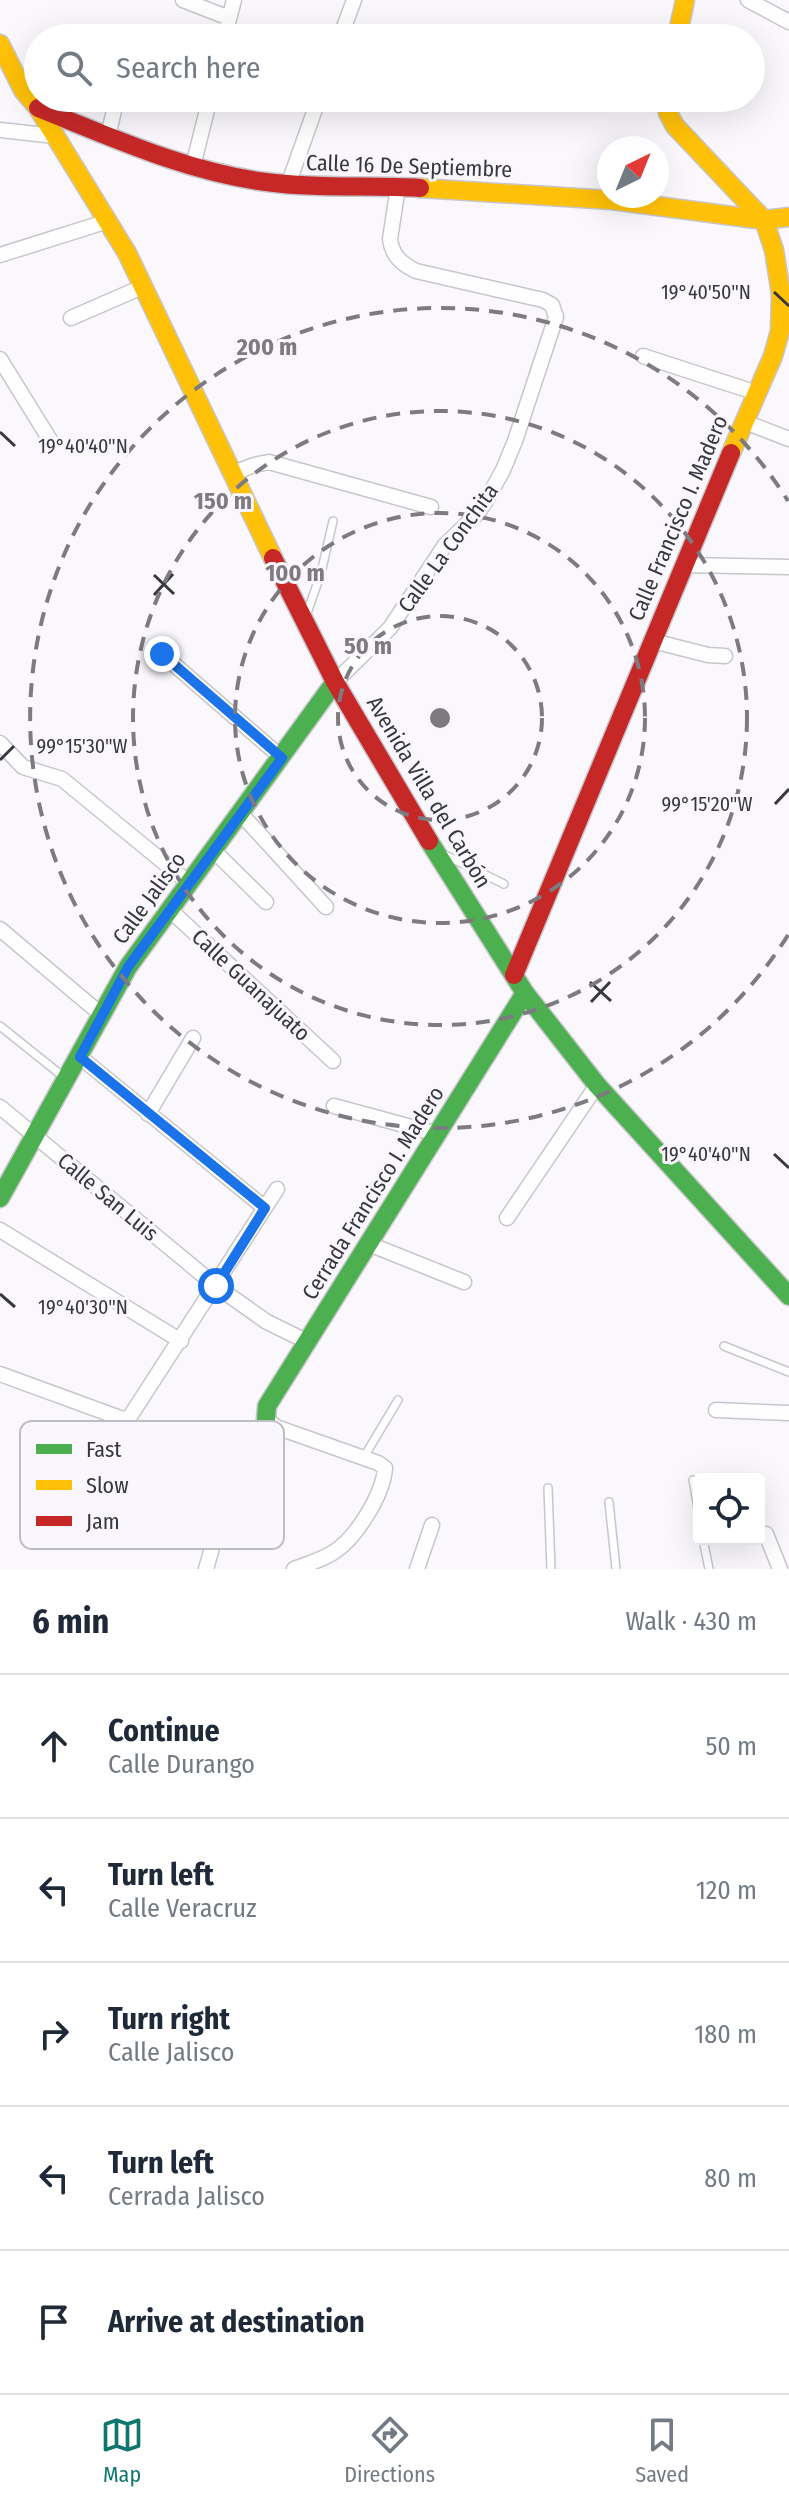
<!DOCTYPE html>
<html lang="en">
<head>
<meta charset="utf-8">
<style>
	:root { --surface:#fff; --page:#f6f6f7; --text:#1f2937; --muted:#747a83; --line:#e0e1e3; --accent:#0f766e }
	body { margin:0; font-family:"Fira Sans Condensed",sans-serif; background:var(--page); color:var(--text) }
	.controls { position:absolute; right:24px; bottom:24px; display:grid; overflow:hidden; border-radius:8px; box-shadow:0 8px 32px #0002 }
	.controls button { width:72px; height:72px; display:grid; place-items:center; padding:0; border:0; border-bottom:2px solid var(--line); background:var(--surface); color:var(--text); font:40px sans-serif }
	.compass { position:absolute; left:597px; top:136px; width:72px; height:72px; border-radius:50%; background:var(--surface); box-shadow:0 8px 32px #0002; rotate:43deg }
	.stop { position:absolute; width:24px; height:24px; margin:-18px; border:6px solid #1a73e8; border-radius:50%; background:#fff }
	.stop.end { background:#1a73e8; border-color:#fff; box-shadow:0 2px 8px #0008 }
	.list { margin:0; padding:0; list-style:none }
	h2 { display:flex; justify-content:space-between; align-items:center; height:104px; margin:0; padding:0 32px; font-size:34px }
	h2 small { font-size:26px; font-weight:400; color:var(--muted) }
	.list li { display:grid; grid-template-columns:52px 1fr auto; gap:24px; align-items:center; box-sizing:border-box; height:144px; padding:0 32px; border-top:2px solid var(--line) }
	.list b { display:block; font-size:30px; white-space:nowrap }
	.list p { margin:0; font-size:26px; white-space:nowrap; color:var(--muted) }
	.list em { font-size:26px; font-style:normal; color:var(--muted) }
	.icon { flex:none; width:44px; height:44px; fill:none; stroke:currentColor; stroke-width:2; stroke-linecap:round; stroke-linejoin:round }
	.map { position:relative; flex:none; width:789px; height:1569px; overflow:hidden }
	.search { position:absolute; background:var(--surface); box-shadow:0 8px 32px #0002; left:24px; right:24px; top:24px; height:88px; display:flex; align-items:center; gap:20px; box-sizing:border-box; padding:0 28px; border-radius:44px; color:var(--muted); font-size:30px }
	.sheet { height:824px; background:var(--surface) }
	nav { display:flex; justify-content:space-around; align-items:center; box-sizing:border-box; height:112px; border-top:2px solid var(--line); background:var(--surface); font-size:22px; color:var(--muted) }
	nav a { display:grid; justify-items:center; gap:4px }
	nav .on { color:var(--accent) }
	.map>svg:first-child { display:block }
</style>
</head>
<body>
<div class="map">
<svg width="789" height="1569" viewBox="0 0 789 1569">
	<rect width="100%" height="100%" fill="#faf8fc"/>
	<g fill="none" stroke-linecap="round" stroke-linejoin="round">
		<g stroke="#c7c6ca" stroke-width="10">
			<path id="lane" d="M307,613L321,573L333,521
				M445,855L504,884
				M0,1026L65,1078
				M724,1346L789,1372
				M364,1457L398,1400
				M693,1480L699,1514
				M548,1488L551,1569
				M609,1502L616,1569
				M703,1539L709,1569"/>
		</g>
		<g stroke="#c7c6ca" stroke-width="17">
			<path id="street" d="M183,0L229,18
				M748,0L789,22
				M224,38L234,0
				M340,38L354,0
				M0,130L55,136
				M108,136L117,98
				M193,166L210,98
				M288,185L319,98
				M0,255L108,221
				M71,318L142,287
				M643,356L757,393
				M0,359L50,440
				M745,422L789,439
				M231,474L254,465L269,462L431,507
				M683,565L789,567
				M653,641L708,655L725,656
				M162,654L282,758
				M335,682L390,628L445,545L477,514L487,499L503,470L515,441L556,317L552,305L543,300L416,271C402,264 392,256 390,239L398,187
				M0,743L23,767L62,779L189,883
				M241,814L326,907
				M213,850L266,902
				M170,910L333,1061
				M0,929L103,1016
				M80,1057L265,1208
				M334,1106L437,1134
				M0,1107L216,1286L267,1322L308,1342
				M148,1114L193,1038
				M507,1218L597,1085
				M0,1230L181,1341
				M369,1244L464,1282
				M0,1374L123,1419L129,1418L277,1189
				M716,1410L789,1413
				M766,1534L780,1569
				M206,1569L237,1461L266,1419L276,1427L378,1463L385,1468C383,1495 356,1538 334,1552C322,1560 307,1564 294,1569
				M417,1569L432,1525"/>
		</g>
		<g stroke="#c7c6ca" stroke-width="21">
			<path id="fast" d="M429,841L525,993L597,1085L789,1296
				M0,1198L128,967L335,682
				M266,1419L267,1406L525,993"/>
		</g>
		<g stroke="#c7c6ca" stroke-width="21">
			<path id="slow" d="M677,38L685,0
				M0,44L23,90L38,108L127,253L273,558
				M666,98L668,113L675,126L764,220L774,250L781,294L780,331L773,356L731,453
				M420,188L611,200L764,220L789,217"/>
		</g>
		<g stroke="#c7c6ca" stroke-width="21">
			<path id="jam" d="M38,108C111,137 187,172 266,182C317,189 369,185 420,188
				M273,558L335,682L429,841
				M514,975L731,453"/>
		</g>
		<use href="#lane" stroke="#fefeff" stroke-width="7"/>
		<use href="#street" stroke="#fefeff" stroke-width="14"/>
		<use href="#fast" stroke="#4caf50" stroke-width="18"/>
		<use href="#slow" stroke="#ffc107" stroke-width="18"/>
		<use href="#jam" stroke="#c62828" stroke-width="18"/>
	</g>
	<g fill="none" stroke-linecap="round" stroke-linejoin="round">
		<path stroke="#1a73e8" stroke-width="10" d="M162,654L282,758L128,967L80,1057L265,1208L216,1286"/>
	</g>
	<path fill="none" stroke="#39373e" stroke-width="3" d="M774,292L789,306M0,432L15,446M154,575L174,594M154,595L173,574M0,760L14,746M775,804L789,789M590,982L611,1001M591,1002L610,982M774,1154L789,1168M0,1294L15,1307"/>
	<g fill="none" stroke="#7d7b80" stroke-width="4" stroke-dasharray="14 10">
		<circle cx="440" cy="718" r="102"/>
		<circle cx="440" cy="718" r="205"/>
		<circle cx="440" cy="718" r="307"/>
		<path d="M788 935A410 410 0 1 1 788 501"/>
	</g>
	<g text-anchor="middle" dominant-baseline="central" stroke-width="6" stroke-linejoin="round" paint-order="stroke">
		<g font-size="22" fill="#39373e" stroke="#f9f7fd">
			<text transform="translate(409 166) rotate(2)">Calle 16 De Septiembre</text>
			<text transform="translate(678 518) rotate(-67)">Calle Francisco I. Madero</text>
			<text transform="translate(448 548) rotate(-54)">Calle La Conchita</text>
			<text transform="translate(429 792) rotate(59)">Avenida Villa del Carbón</text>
			<text transform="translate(149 898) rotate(-54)">Calle Jalisco</text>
			<text transform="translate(251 985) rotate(43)">Calle Guanajuato</text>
			<text transform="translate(373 1193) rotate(-58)">Cerrada Francisco I. Madero</text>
			<text transform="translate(108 1197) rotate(40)">Calle San Luis</text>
		</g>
	</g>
	<rect x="20" y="1421" width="264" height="128" rx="12" fill="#f9f7fd" stroke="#bfbdc4" stroke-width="2"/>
	<rect x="36" y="1444" width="36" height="10" fill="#4caf50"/>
	<rect x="36" y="1480" width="36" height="10" fill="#ffc107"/>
	<rect x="36" y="1516" width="36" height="10" fill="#c62828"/>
	<g font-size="22" fill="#39373e">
		<text x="86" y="1457">Fast</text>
		<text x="86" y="1493">Slow</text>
		<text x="86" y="1529">Jam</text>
	</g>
	<g font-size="20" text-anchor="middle" fill="#39373e" stroke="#f9f7fd" stroke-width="6" stroke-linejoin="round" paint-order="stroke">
		<text x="706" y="299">19°40'50"N</text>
		<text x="83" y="453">19°40'40"N</text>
		<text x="82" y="753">99°15'30"W</text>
		<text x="707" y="811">99°15'20"W</text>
		<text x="706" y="1161">19°40'40"N</text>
		<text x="83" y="1314">19°40'30"N</text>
	</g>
	<circle cx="440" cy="718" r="12" fill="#7d7b80" stroke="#f9f7fd" stroke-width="4"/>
	<g font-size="24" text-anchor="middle" font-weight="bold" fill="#7d7b80" stroke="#f9f7fd" stroke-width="6" stroke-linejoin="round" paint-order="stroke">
		<text x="267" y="355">200 m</text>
		<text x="223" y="509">150 m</text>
		<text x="295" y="581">100 m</text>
		<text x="368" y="654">50 m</text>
	</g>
</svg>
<div class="controls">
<button><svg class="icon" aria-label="locate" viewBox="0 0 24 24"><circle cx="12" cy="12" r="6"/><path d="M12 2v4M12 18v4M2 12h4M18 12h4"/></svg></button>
</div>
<svg class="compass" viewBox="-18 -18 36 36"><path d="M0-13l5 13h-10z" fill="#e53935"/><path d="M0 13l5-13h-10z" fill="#747a83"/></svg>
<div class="stop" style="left:216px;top:1286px"></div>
<div class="stop end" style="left:162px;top:654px"></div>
<div class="search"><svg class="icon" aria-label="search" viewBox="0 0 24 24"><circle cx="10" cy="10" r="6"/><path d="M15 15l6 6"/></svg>Search here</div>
</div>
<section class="sheet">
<h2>6 min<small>Walk · 430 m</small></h2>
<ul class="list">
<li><svg class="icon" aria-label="ahead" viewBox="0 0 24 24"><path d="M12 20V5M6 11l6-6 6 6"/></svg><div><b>Continue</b><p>Calle Durango</p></div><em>50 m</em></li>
<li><svg class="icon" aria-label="left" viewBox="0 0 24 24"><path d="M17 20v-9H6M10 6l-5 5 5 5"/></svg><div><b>Turn left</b><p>Calle Veracruz</p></div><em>120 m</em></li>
<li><svg class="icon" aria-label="right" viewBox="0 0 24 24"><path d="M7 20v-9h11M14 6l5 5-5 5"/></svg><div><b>Turn right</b><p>Calle Jalisco</p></div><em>180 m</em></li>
<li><svg class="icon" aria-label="left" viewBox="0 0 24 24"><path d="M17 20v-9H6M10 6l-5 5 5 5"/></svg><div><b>Turn left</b><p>Cerrada Jalisco</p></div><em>80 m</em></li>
<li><svg class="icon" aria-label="arrive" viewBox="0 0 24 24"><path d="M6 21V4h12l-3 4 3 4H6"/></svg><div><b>Arrive at destination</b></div></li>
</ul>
</section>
<nav>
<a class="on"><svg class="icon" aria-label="map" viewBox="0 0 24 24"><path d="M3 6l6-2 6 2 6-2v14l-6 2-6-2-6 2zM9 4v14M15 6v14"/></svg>Map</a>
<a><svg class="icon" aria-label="directions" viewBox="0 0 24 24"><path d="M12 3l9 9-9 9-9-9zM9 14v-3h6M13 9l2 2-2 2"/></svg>Directions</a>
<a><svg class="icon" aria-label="saved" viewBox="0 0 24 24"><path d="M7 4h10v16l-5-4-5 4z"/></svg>Saved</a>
</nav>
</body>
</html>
